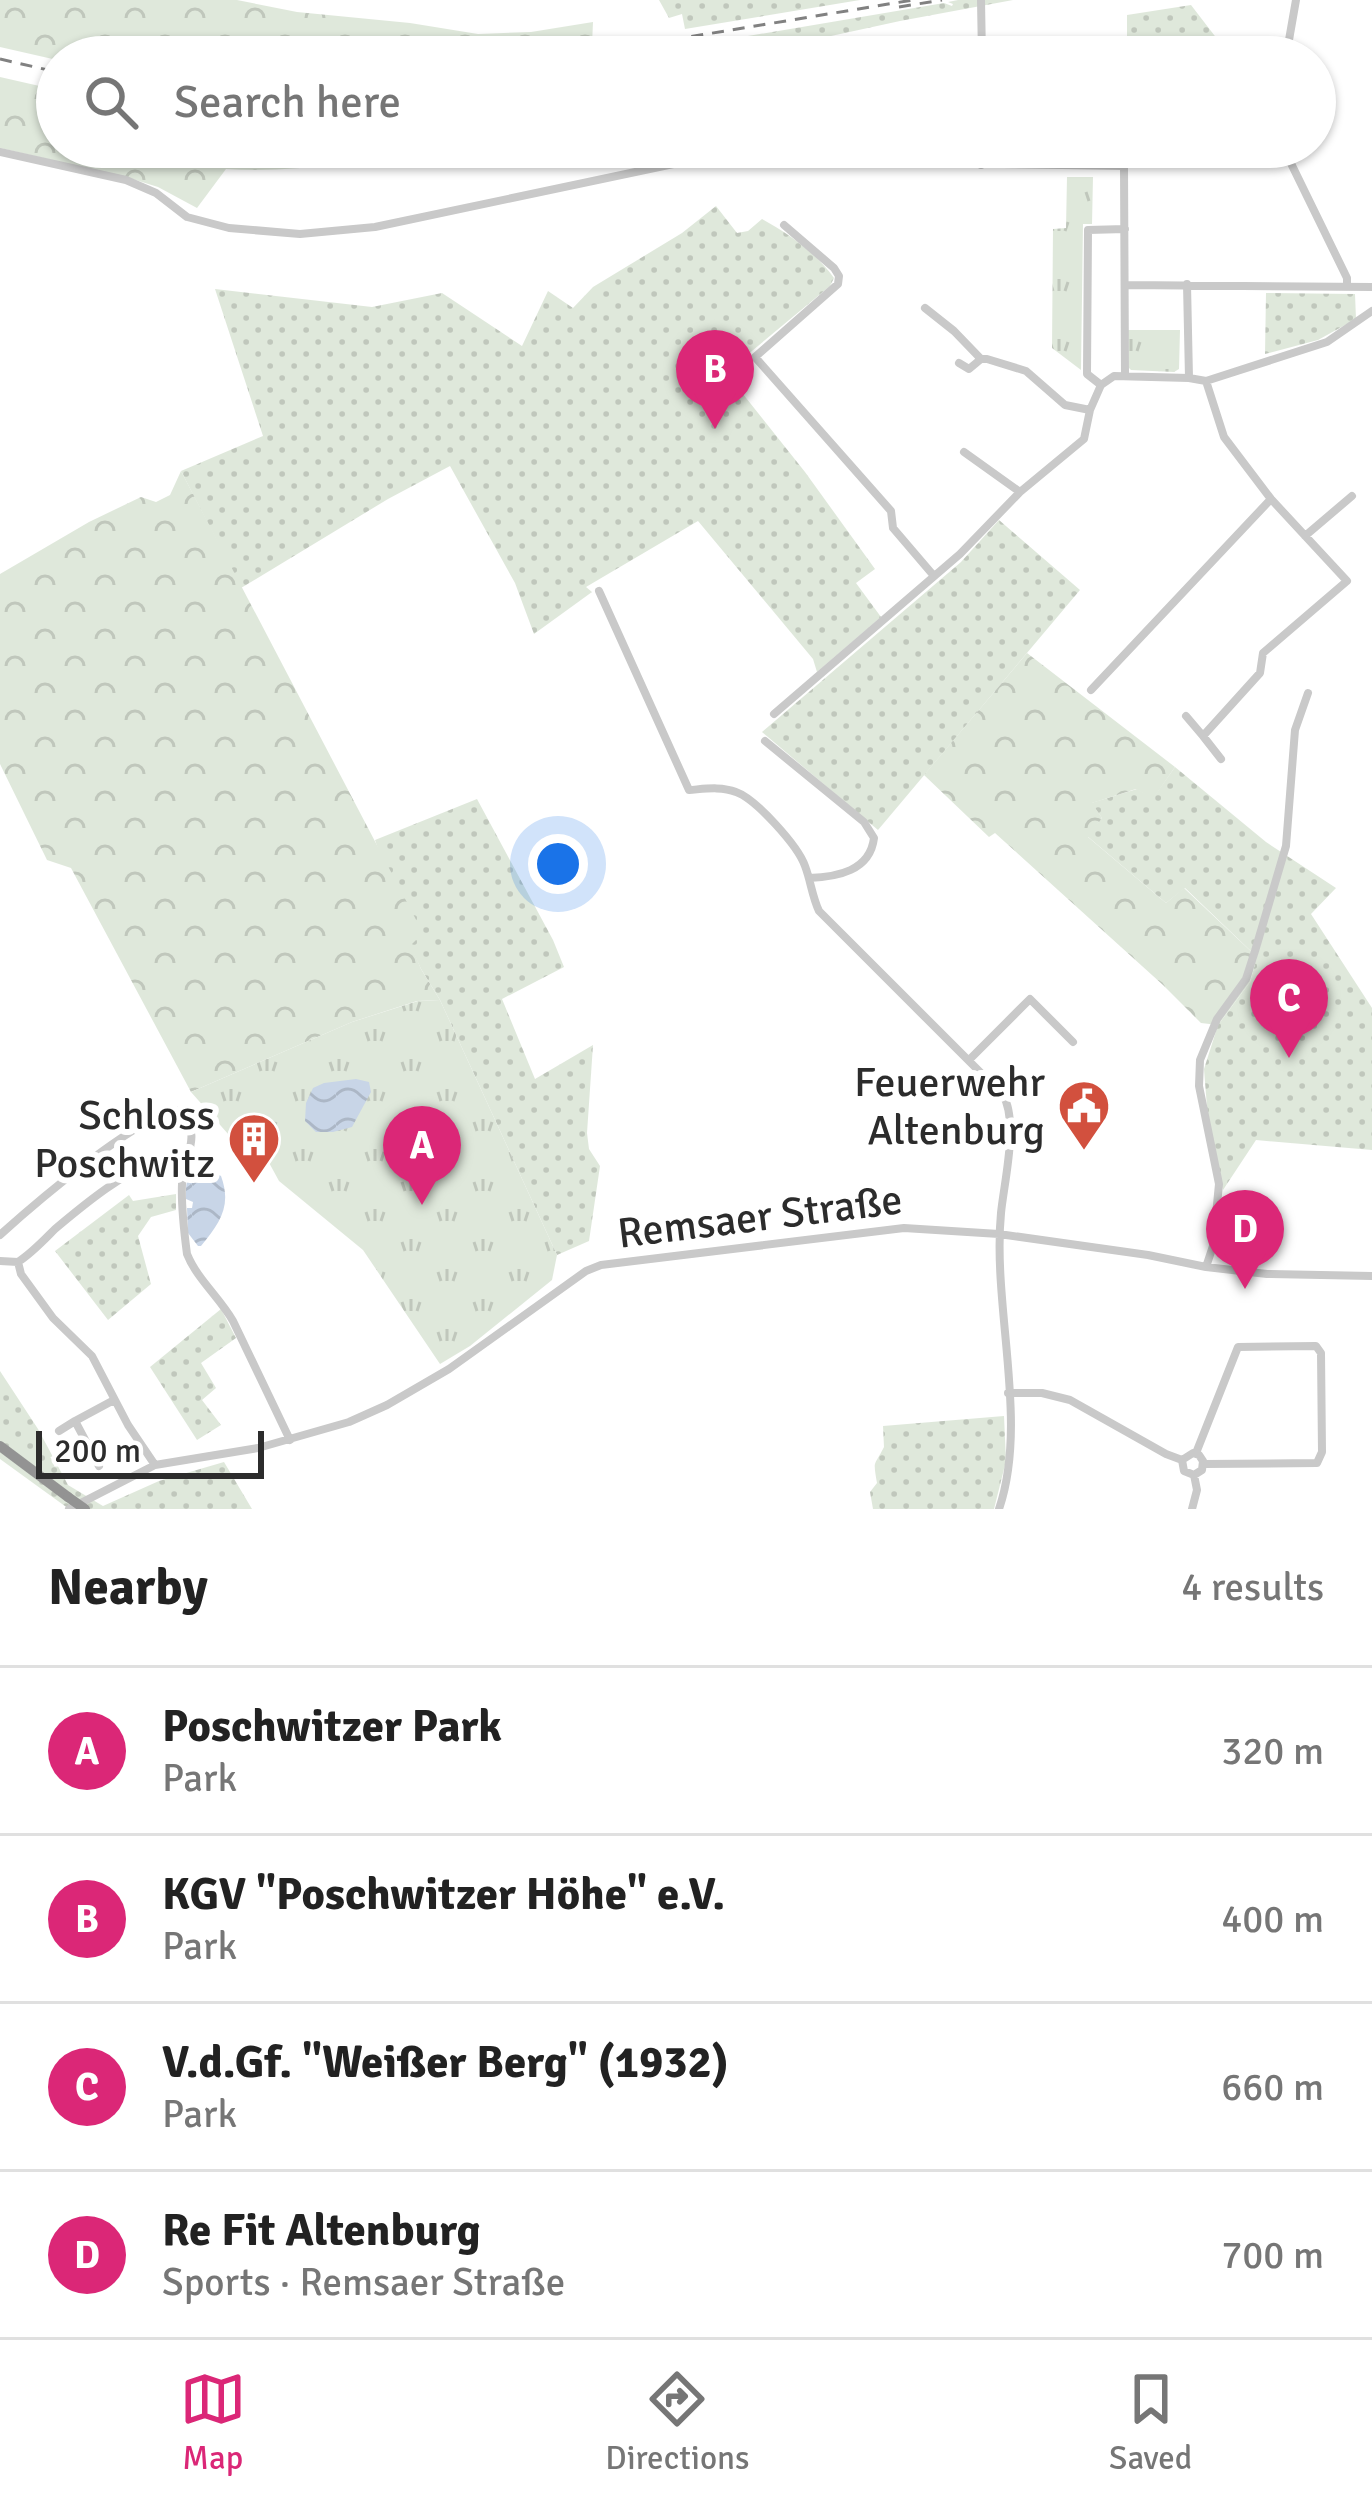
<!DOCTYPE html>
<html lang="en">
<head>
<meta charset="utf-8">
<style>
	:root { --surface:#fff; --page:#f2f2f2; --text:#222; --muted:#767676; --line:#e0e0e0; --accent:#db2777 }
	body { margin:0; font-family:Signika,sans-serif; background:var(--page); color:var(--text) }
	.scale { position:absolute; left:36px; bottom:30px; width:228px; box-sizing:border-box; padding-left:12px; border:6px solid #2c2c2c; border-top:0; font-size:33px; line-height:42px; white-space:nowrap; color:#2c2c2c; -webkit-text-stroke:9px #fff; paint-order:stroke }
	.you { position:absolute; left:558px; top:864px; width:42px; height:42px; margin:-30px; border:9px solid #fff; border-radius:50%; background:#1a73e8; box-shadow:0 0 0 18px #1a73e833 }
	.badge { display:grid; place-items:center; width:78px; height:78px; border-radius:50%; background:var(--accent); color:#fff; font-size:39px; font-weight:700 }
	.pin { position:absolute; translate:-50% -99px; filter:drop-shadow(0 3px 6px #0008) }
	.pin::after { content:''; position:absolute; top:63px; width:42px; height:36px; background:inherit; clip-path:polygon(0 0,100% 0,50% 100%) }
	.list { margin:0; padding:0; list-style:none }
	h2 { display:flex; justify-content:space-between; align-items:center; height:156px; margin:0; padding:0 48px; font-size:51px }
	h2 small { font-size:39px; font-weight:400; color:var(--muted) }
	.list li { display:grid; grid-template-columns:78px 1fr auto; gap:36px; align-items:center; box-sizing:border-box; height:168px; padding:0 48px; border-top:3px solid var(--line) }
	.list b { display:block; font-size:45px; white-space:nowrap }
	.list p { margin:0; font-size:39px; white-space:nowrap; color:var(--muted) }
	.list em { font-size:39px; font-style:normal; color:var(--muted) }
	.icon { flex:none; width:66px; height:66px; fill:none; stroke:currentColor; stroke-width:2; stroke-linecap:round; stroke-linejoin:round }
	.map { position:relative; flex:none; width:1372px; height:1509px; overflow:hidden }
	.search { position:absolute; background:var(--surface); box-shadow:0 3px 9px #0004; left:36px; right:36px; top:36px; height:132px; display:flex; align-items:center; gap:30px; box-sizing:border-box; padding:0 42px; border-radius:66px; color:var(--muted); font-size:45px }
	.sheet { height:828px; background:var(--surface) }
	nav { display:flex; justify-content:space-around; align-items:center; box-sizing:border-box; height:168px; border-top:3px solid var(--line); background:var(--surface); font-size:33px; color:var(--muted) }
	nav a { display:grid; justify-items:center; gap:6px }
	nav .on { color:var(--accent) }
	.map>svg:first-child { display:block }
</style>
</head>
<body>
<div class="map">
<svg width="1372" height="1509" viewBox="0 0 1372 1509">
	<defs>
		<pattern id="grass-dots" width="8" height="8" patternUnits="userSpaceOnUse" patternTransform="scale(3)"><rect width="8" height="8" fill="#dfe8db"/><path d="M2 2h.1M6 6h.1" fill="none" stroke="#c0c7bc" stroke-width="1.8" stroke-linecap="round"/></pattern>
		<pattern id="forest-crowns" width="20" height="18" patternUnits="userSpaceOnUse" patternTransform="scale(3)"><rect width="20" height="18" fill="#dfe8db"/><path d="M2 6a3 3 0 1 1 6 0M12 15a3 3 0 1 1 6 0" fill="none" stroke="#c0c7bc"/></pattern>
		<pattern id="park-tufts" width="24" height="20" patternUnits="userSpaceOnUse" patternTransform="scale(3)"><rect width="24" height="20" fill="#dfe8db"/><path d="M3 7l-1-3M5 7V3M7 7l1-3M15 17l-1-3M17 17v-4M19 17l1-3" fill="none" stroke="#c0c7bc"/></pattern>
		<pattern id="water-waves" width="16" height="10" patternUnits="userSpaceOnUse" patternTransform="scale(3)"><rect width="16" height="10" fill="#c8d5e7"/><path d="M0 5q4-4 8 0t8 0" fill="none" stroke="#acb7c6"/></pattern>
	</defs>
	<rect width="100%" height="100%" fill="#fff"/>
	<path fill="url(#grass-dots)" d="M659,0H860L685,29L682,14L669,18Z
		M958,0H1013L900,21L735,57H686L685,50L689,46L944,3L952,6L953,4L948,2Z
		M1191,5L1231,57H1127V15Z
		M716,206L737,233L748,231L762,219C789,234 816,253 834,278L830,286L717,380L722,385L731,379L805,472L875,569L856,583L881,617L817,672L813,659L698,521L586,587L592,592L534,634L515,583L450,466L388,499L241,588L181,471L263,436L215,289L372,307L442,293L522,346L548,291L573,308L593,287L682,233Z
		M1266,293L1355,294L1356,319L1318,340L1265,354Z
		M999,520L1080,590L878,830L762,732L961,562Z
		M1175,767L1266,842L1336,888L1311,914L1372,1008V1150L1256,1140L1223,1190L1208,1120L1204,1069L1218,1025L1250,982L1257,957L1185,888L1166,903L1087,836L1102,818L1091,803L1137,789L1153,798Z
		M477,799L553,940L564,967L502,999L535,1079L593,1045L587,1133L589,1149L600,1166L589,1241L557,1255L440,1000L421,969L410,945L375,840Z
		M176,1194V1210L151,1217L138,1236L151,1284L108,1320L55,1251L129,1195L133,1201Z
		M221,1309L236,1338L201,1363L216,1388L202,1400L221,1425L197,1440L150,1367Z
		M0,1371L38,1429L68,1485L103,1506L159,1481L224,1462L252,1509H69L0,1459Z
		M1004,1416L1006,1461L994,1509H873L870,1492L877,1483C873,1459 874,1467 884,1447L883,1426Z"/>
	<path fill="url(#forest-crowns)" d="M0,0H237L297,12L410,23L478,34L531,32L593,22L592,45L525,57H57V60L0,47Z
		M0,77L57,90V147H421C358,163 291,173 226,169L197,208L158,187L126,177L0,148Z
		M181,471L423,933L411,945L421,969L440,1000L417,1001L352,1022L191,1092L71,868L47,860L0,764V574L89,522L141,497L156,502L170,495Z
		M1027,653L1175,767L1153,799L1136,789L1092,803L1102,818L1088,837L1166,903L1184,888L1257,957L1250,982L1218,1025L1201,1023L1163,985L995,833L989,837L924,775Z"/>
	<path fill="url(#park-tufts)" d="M1067,177H1093L1092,224H1083L1081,370L1052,348L1053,229L1066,228Z
		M1128,330H1180L1179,369L1174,372L1131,370L1129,368Z
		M440,1000L557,1255L552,1280L470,1346L440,1364L363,1250L279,1181L261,1148L236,1143L191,1092L352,1022L418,1001Z"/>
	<path fill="url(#water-waves)" d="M356,1079L369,1082L371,1092L352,1127L333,1132H316L305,1121L306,1103L313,1088L324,1083Z
		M201,1169H208L221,1176C232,1206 220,1223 201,1246H198L188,1233L187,1208H192L193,1202L186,1199C186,1184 185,1174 201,1169Z"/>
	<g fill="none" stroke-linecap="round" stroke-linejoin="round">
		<path stroke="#c9c9c9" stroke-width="8" d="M981,0L982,57
			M1286,57L1296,0
			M1283,147L1347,278V287
			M0,152L126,180L156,193L187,217L229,228L300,234L375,227L697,159L1124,166L1125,376
			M981,165V147
			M784,225L834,268L839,276L838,284L755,357L891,511L893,528L934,576
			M1187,284L1189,378
			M1125,285L1372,287
			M925,308L954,331L981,359
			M959,363L969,369L981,359H987L1026,371L1065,405L1090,410
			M1206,381L1224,437L1271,499L1347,581L1263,653L1260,673L1203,736L1221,759
			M1101,385L1087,374L1088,230L1125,229
			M964,452L1020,492
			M1305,536L1352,496
			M599,591L689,790C704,789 721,786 736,792C756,799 798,846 805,866C811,882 812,896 819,911L1003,1095C1019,1122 1004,1182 1001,1213C992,1307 1029,1421 999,1509
			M1091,690L1271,499
			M774,714L960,554L1020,492L1084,439L1090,410L1101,385L1114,376L1189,378L1206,381L1327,342L1372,311
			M1186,716L1203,736
			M765,741L864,822L874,838C870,871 837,877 809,878
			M969,1060L1030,999L1073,1042
			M0,1235C32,1206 141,1112 180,1110C204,1140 183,1153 182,1184C181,1207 184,1231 187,1254C197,1279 220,1298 233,1321L290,1440
			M0,1261L18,1262
			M18,1262L21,1274L53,1318L92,1356L128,1425L155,1465
			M18,1262C32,1253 43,1241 55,1229C87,1202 124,1172 163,1157L183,1173
			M1206,1267L1213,1246L1219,1184L1199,1086L1200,1060L1217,1019L1246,979L1255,951L1286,846L1295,730L1308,693
			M1008,1393H1042L1070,1400L1166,1454L1182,1460L1184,1471L1194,1475
			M59,1431L75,1421
			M1196,1453L1238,1347L1316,1346L1321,1353L1322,1452L1317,1463L1204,1464
			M1182,1460L1193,1453L1199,1455L1203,1461L1202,1470L1194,1475L1197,1490L1192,1509
			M99,1466L75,1421L114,1400
			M69,1509L155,1465L258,1448L349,1422L387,1405L449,1369L586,1271L601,1265L904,1228L999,1234L1148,1255L1206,1267L1267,1274L1372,1276"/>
		<path stroke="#939393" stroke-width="10" d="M0,1446L68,1497"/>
		<path stroke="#818181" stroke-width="3" stroke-dasharray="12 9" stroke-linecap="butt" d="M899,7L942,0
			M567,57L913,0
			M0,59L57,72"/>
		<path stroke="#939393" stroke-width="10" d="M68,1497L85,1509"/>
	</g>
	<defs>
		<g id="civic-pin" transform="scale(2.7)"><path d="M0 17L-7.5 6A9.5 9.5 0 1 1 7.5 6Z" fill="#d2503e" stroke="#fff"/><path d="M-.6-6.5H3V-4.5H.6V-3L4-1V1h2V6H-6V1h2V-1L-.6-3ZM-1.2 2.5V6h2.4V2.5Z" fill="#fff"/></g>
		<g id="building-pin" transform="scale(2.7)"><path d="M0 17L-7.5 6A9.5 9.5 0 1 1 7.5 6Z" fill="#d2503e" stroke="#fff"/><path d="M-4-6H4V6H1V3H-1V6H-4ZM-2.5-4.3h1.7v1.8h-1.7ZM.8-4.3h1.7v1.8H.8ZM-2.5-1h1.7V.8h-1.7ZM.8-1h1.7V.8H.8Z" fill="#fff"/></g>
	</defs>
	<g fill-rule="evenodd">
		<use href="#civic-pin" x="1084" y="1106"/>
		<use href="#building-pin" x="254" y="1139"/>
	</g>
	<g text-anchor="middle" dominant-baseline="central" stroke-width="12" stroke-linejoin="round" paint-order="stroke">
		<g font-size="42" fill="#2c2c2c" stroke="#fff" text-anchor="end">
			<text x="1045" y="1082">Feuerwehr<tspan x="1045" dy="48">Altenburg</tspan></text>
			<text x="215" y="1115">Schloss<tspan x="215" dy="48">Poschwitz</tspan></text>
		</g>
		<g font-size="42" fill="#2c2c2c" stroke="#fff">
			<text transform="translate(760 1217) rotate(-7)">Remsaer Straße</text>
		</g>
	</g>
</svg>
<div class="scale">200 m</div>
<div class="you"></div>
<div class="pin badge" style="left:422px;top:1205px">A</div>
<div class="pin badge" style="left:715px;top:429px">B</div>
<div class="pin badge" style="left:1289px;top:1058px">C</div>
<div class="pin badge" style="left:1245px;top:1289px">D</div>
<div class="search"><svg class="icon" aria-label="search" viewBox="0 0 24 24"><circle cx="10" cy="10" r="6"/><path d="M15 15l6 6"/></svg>Search here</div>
</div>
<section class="sheet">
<h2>Nearby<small>4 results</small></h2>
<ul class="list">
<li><span class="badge">A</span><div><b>Poschwitzer Park</b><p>Park</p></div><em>320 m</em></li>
<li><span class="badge">B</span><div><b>KGV &quot;Poschwitzer Höhe&quot; e.V.</b><p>Park</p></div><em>400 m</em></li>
<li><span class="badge">C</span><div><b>V.d.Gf. &quot;Weißer Berg&quot; (1932)</b><p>Park</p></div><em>660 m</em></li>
<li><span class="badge">D</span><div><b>Re Fit Altenburg</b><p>Sports · Remsaer Straße</p></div><em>700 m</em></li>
</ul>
</section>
<nav>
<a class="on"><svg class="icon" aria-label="map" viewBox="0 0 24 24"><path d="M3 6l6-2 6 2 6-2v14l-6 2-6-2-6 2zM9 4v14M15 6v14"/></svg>Map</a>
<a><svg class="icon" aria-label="directions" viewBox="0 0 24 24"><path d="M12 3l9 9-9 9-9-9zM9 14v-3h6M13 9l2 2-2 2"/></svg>Directions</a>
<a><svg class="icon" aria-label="saved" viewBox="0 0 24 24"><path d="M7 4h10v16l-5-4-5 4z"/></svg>Saved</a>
</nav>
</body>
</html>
